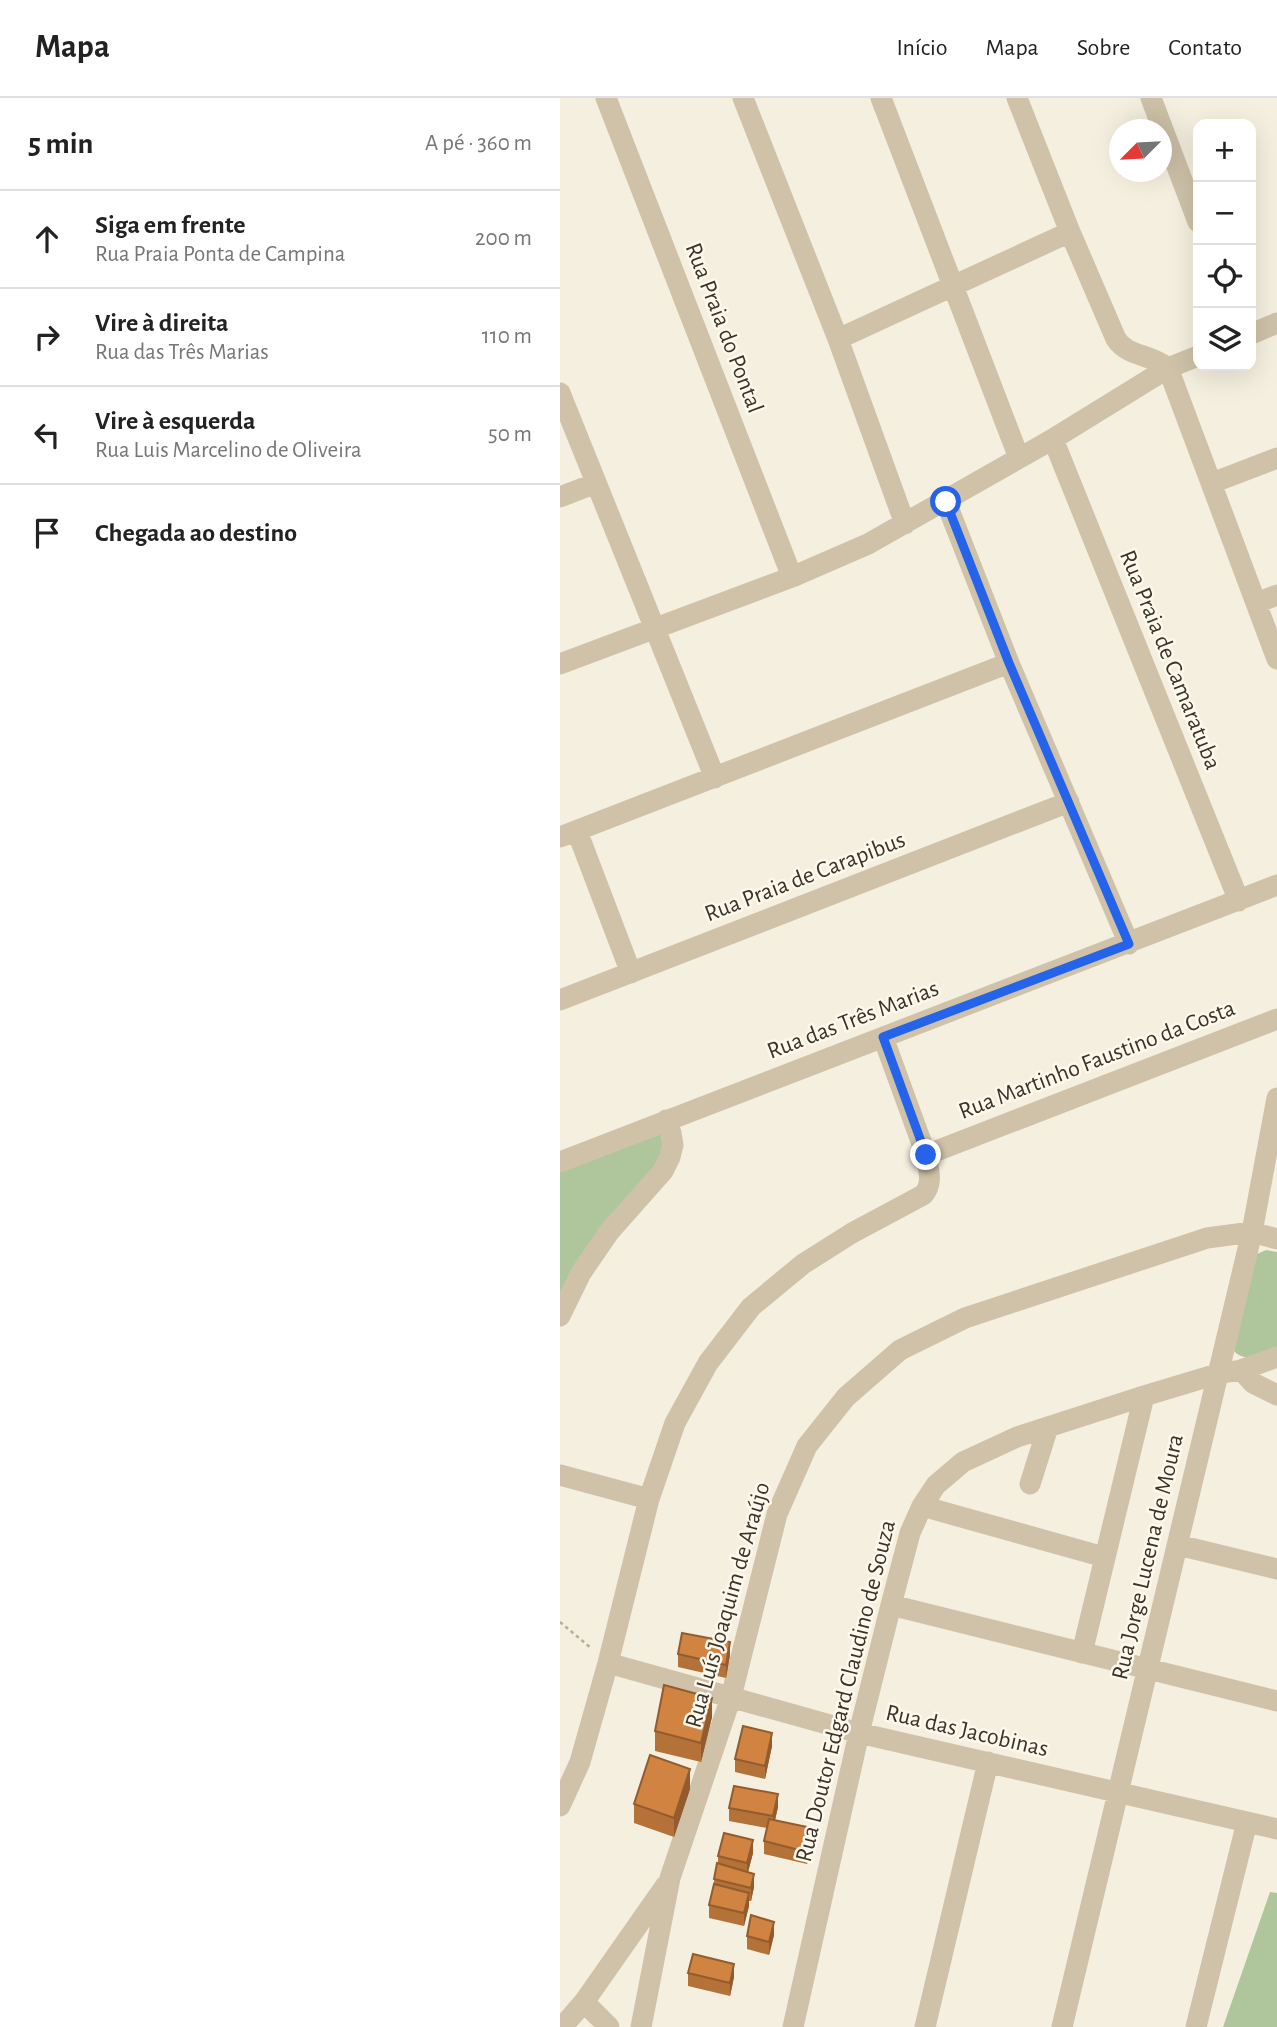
<!DOCTYPE html>
<html lang="pt">
<head>
<meta charset="utf-8">
<style>
	:root { --surface:#fff; --page:#f2f2f2; --text:#222; --muted:#767676; --line:#e0e0e0 }
	body { margin:0; font-family:"Alegreya Sans",sans-serif; background:var(--page); color:var(--text) }
	.controls { position:absolute; right:21px; top:21px; display:grid; overflow:hidden; border-radius:14px; box-shadow:0 7px 28px #0002 }
	.controls button { width:63px; height:63px; display:grid; place-items:center; padding:0; border:0; border-bottom:2px solid var(--line); background:var(--surface); color:var(--text); font:35px sans-serif }
	.compass { position:absolute; left:549px; top:21px; width:63px; height:63px; border-radius:50%; background:var(--surface); box-shadow:0 7px 28px #0002; rotate:246deg }
	.stop { position:absolute; width:21px; height:21px; margin:-16px; border:5px solid #2563eb; border-radius:50%; background:#fff }
	.stop.end { background:#2563eb; border-color:#fff; box-shadow:0 2px 7px #0008 }
	.list { margin:0; padding:0; list-style:none }
	h2 { display:flex; justify-content:space-between; align-items:center; height:91px; margin:0; padding:0 28px; font-size:30px }
	h2 small { font-size:23px; font-weight:400; color:var(--muted) }
	.list li { display:grid; grid-template-columns:46px 1fr auto; gap:21px; align-items:center; box-sizing:border-box; height:98px; padding:0 28px; border-top:2px solid var(--line) }
	.list b { display:block; font-size:26px; white-space:nowrap }
	.list p { margin:0; font-size:23px; white-space:nowrap; color:var(--muted) }
	.list em { font-size:23px; font-style:normal; color:var(--muted) }
	.icon { flex:none; width:38px; height:38px; fill:none; stroke:currentColor; stroke-width:2; stroke-linecap:round; stroke-linejoin:round }
	.map { position:relative; flex:none; width:717px; height:1929px; overflow:hidden }
	header { display:flex; align-items:center; gap:42px; box-sizing:border-box; height:98px; padding:0 35px; background:var(--surface); border-bottom:2px solid var(--line) }
	header strong { font-size:33px }
	nav { display:flex; gap:38px; margin-inline-start:auto; font-size:24px }
	main { display:flex }
	aside { flex:1; background:var(--surface) }
	.map>svg:first-child { display:block }
</style>
</head>
<body>
<header>
<strong>Mapa</strong>
<nav><a>Início</a><a>Mapa</a><a>Sobre</a><a>Contato</a></nav>
</header>
<main>
<aside>
<h2>5 min<small>A pé · 360 m</small></h2>
<ul class="list">
<li><svg class="icon" aria-label="ahead" viewBox="0 0 24 24"><path d="M12 20V5M6 11l6-6 6 6"/></svg><div><b>Siga em frente</b><p>Rua Praia Ponta de Campina</p></div><em>200 m</em></li>
<li><svg class="icon" aria-label="right" viewBox="0 0 24 24"><path d="M7 20v-9h11M14 6l5 5-5 5"/></svg><div><b>Vire à direita</b><p>Rua das Três Marias</p></div><em>110 m</em></li>
<li><svg class="icon" aria-label="left" viewBox="0 0 24 24"><path d="M17 20v-9H6M10 6l-5 5 5 5"/></svg><div><b>Vire à esquerda</b><p>Rua Luis Marcelino de Oliveira</p></div><em>50 m</em></li>
<li><svg class="icon" aria-label="arrive" viewBox="0 0 24 24"><path d="M6 21V4h12l-3 4 3 4H6"/></svg><div><b>Chegada ao destino</b></div></li>
</ul>
</aside>
<div class="map">
<svg width="717" height="1929" viewBox="0 0 717 1929">
	<rect width="100%" height="100%" fill="#f5efdf"/>
	<path fill="#afc69d" d="M101,1036L104,1056L0,1200V1072Z
		M706,1152L717,1154V1251C702,1256 686,1266 674,1253L697,1156Z
		M710,1794L717,1795V1929H663Z"/>
	<g fill="none" stroke-linecap="round" stroke-linejoin="round">
		<path stroke="#bbad93" stroke-width="2.5" stroke-dasharray="3.5 3.5" stroke-linecap="butt" d="M0,1524L32,1551"/>
		<path stroke="#cfc2a9" stroke-width="21" d="M46,0L232,479
			M183,0L278,241L345,426
			M321,0L459,360
			M457,0L510,134L556,241C568,259 589,255 608,270L717,561
			M591,0L638,124
			M691,236L717,225
			M278,241L510,134
			M0,295L155,680
			M493,341L679,803
			M652,385L717,360
			M0,399L36,385
			M386,404L449,565L569,846
			M696,505L717,497
			M0,566L232,479L308,446L493,341L608,270L638,258
			M17,733L71,875
			M0,739L449,565
			M0,902L509,704
			M323,939L366,1057
			M0,1064L717,787
			M0,1218L21,1175L49,1134L103,1073L110,1059L113,1047L111,1035L106,1022
			M681,1272L693,1285L717,1297
			M0,1377L89,1401
			M470,1386L488,1329
			M362,1408L544,1459
			M618,1447L717,1471
			M331,1507L717,1603
			M522,1555L584,1298
			M48,1565L299,1635L717,1731
			M0,1708L20,1664L48,1565L89,1401L115,1325L148,1265L191,1209L243,1166L292,1135L363,1097C374,1086 368,1070 366,1057L717,921
			M24,1904L49,1929
			M2,1929L24,1904L106,1787
			M81,1929L110,1780L171,1599L217,1416L247,1348L286,1299L340,1252L405,1220L647,1140L692,1134L717,1141
			M233,1929L299,1635L331,1507L350,1435L362,1408L376,1387L403,1364L457,1339L584,1298L657,1276L681,1272L717,1259
			M365,1929L428,1664
			M502,1929L692,1134L717,1000
			M636,1929L687,1724"/>
	</g>
	<path fill="#b47138" d="M118,1556L170,1557L166,1580L118,1569Z
		M152,1619L141,1664L95,1653V1633Z
		M212,1648L205,1681L175,1674V1661Z
		M130,1691L114,1739L74,1725V1706Z
		M218,1709L215,1722L252,1743L247,1766L204,1756V1743L207,1730L169,1723V1710Z
		M193,1755L188,1774L194,1789L191,1803H189V1808L184,1828L149,1820V1807L158,1765V1758Z
		M214,1837L209,1857L187,1851V1838Z
		M128,1875L174,1879L170,1898L128,1888Z"/>
	<path fill="#925c2e" d="M170,1544V1557L166,1580V1567Z
		M152,1600V1619L141,1664V1645Z
		M212,1635V1648L205,1681V1668Z
		M130,1671V1691L114,1739V1720Z
		M218,1696V1709L213,1731V1718Z
		M252,1730V1743L247,1766V1754Z
		M193,1742V1755L187,1778V1765Z
		M194,1776V1789L191,1803V1790Z
		M189,1795V1808L184,1828V1815Z
		M214,1824V1837L209,1857V1844Z
		M174,1866V1879L170,1898V1885Z"/>
	<path fill="#d18341" stroke="#925c2e" stroke-width="2" d="M122,1535L170,1544L166,1567L118,1556Z
		M104,1587L152,1600L141,1645L95,1633Z
		M183,1628L212,1635L205,1668L175,1661Z
		M90,1657L130,1671L114,1720L74,1706Z
		M174,1688L218,1696L213,1718L169,1710Z
		M209,1721L252,1730L247,1754L204,1743Z
		M164,1735L193,1742L187,1765L158,1758Z
		M157,1765L194,1776L191,1790L154,1781Z
		M154,1786L189,1795L184,1815L149,1807Z
		M191,1817L214,1824L209,1844L187,1838Z
		M133,1856L174,1866L170,1885L128,1875Z"/>
	<g fill="none" stroke-linecap="round" stroke-linejoin="round">
		<path stroke="#2563eb" stroke-width="9" d="M366,1057L323,939L569,846L449,565L386,404"/>
	</g>
	<g text-anchor="middle" dominant-baseline="central" stroke-width="5" stroke-linejoin="round" paint-order="stroke">
		<g font-size="24" fill="#3b3329" stroke="#fcf8ec">
			<text transform="translate(164 230) rotate(69)">Rua Praia do Pontal</text>
			<text transform="translate(610 562) rotate(68)">Rua Praia de Camaratuba</text>
			<text transform="translate(245 779) rotate(-21)">Rua Praia de Carapibus</text>
			<text transform="translate(293 922) rotate(-21)">Rua das Três Marias</text>
			<text transform="translate(537 962) rotate(-21)">Rua Martinho Faustino da Costa</text>
			<text transform="translate(588 1459) rotate(-77)">Rua Jorge Lucena de Moura</text>
			<text transform="translate(168 1507) rotate(-74)">Rua Luís Joaquim de Araújo</text>
			<text transform="translate(286 1593) rotate(-76)">Rua Doutor Edgard Claudino de Souza</text>
			<text transform="translate(407 1633) rotate(13)">Rua das Jacobinas</text>
		</g>
	</g>
</svg>
<div class="controls">
<button>+</button>
<button>−</button>
<button><svg class="icon" aria-label="locate" viewBox="0 0 24 24"><circle cx="12" cy="12" r="6"/><path d="M12 2v4M12 18v4M2 12h4M18 12h4"/></svg></button>
<button><svg class="icon" aria-label="layers" viewBox="0 0 24 24"><path d="M12 4l9 5-9 5-9-5zM3 14l9 5 9-5"/></svg></button>
</div>
<svg class="compass" viewBox="-18 -18 36 36"><path d="M0-13l5 13h-10z" fill="#e53935"/><path d="M0 13l5-13h-10z" fill="#767676"/></svg>
<div class="stop" style="left:386px;top:404px"></div>
<div class="stop end" style="left:366px;top:1057px"></div>
</div>
</main>
</body>
</html>
